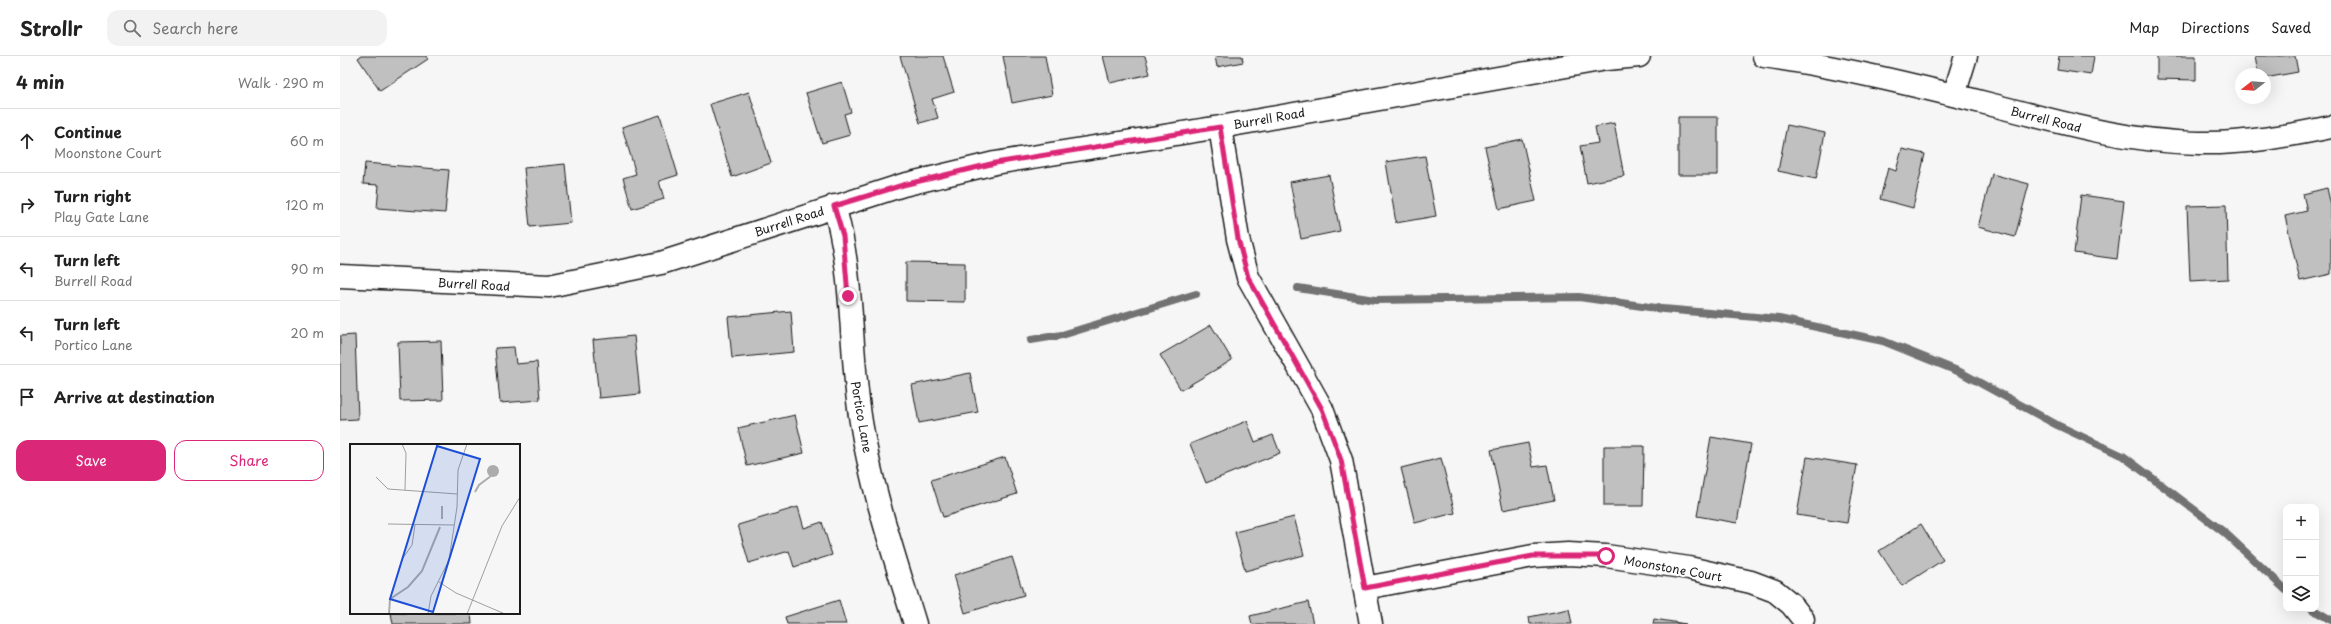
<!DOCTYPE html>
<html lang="en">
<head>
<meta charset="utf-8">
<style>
	:root { --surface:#fff; --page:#f2f2f2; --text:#222; --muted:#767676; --line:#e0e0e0; --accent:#db2777 }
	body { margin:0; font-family:"Playpen Sans",sans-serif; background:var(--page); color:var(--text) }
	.controls { position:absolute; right:12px; bottom:12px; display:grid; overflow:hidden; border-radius:8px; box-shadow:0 4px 16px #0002 }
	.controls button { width:36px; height:36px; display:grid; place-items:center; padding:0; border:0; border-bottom:1px solid var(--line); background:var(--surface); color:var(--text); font:20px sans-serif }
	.compass { position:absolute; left:1895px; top:12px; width:36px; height:36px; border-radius:50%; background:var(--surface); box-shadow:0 4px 16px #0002; rotate:253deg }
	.stop { position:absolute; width:12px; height:12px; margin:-9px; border:3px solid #db2777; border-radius:50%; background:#fff }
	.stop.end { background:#db2777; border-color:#fff; box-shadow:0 1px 4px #0008 }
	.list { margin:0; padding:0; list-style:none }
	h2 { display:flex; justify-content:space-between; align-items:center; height:52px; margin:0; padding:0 16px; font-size:17px }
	h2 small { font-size:13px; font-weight:400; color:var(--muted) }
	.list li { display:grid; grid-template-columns:26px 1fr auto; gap:12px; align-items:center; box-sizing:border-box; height:64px; padding:0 16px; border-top:1px solid var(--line) }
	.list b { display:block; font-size:15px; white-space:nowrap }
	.list p { margin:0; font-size:13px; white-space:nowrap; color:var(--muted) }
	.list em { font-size:13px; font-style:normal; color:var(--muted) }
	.actions { display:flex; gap:8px; padding:12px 16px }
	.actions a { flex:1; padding:9px 0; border:1px solid var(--accent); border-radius:12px; text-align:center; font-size:14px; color:var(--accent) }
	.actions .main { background:var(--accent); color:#fff }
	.icon { flex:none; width:22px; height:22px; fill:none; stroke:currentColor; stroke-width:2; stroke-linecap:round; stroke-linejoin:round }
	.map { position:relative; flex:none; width:1991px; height:568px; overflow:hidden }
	header { display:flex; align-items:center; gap:24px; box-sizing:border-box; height:56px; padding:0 20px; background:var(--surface); border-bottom:1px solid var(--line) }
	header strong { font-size:19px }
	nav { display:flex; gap:22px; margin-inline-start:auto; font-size:14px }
	.search { width:280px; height:36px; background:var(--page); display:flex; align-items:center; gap:10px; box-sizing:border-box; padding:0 14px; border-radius:12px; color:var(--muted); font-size:15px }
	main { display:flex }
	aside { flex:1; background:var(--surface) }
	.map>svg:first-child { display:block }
</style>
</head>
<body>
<header>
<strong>Strollr</strong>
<div class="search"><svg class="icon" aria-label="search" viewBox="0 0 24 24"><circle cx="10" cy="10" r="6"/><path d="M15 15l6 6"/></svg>Search here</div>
<nav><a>Map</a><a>Directions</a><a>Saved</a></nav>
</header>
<main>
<aside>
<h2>4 min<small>Walk · 290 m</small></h2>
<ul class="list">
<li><svg class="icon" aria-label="ahead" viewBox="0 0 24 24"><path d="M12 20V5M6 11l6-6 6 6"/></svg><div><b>Continue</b><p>Moonstone Court</p></div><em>60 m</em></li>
<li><svg class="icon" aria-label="right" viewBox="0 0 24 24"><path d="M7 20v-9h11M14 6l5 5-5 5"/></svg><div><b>Turn right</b><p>Play Gate Lane</p></div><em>120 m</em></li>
<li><svg class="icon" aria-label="left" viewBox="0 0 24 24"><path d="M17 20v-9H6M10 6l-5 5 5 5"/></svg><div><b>Turn left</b><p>Burrell Road</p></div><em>90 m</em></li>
<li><svg class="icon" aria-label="left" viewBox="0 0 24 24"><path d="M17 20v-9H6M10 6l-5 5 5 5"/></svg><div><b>Turn left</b><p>Portico Lane</p></div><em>20 m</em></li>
<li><svg class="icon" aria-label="arrive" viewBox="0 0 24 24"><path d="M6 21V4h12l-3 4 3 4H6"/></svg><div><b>Arrive at destination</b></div></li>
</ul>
<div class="actions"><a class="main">Save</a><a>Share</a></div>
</aside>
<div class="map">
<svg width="1991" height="568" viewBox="0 0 1991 568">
	<rect width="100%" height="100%" fill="#f6f6f6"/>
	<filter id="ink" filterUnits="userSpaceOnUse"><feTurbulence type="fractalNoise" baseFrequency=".025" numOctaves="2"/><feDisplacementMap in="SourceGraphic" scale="8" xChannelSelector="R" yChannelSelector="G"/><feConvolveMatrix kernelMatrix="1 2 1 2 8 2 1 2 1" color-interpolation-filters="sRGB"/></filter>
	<g filter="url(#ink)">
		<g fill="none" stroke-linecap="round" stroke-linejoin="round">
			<path stroke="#727272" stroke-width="8" d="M958,232L1035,244L1239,241L1323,253L1439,263L1543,285L1620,316L1717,369L1783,400L1885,477L1946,534
				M691,284L722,279L856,238
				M1972,553L1991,564"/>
		</g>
		<path fill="#c0c0c0" stroke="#1c1c1c" d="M21,0H86L88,3L40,35L18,2Z
			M560,0H603L614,36L592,43L598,62L580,67Z
			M663,0H705L712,39L672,47Z
			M763,0H805L810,18L770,27Z
			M875,0H902L903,6L877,11Z
			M1719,0H1754L1751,19L1717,14Z
			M1817,0H1856V24L1817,23Z
			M1915,0H1955L1958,16L1925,22V18H1918Z
			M502,26L511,56L504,58L510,79L482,87L466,37Z
			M409,36L431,107L392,121L370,48Z
			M320,59L338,119L319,125L324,143L292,153L283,122L296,118L282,71Z
			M1338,61H1378V119H1338Z
			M1274,67L1284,120L1247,127L1240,90L1258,87L1255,71Z
			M1447,69L1485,77L1476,123L1438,115Z
			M1182,83L1196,145L1159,153L1145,91Z
			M1562,93L1585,98L1573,152L1540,143L1548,112L1556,115Z
			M1085,100L1096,160L1056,167L1046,106Z
			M25,107L109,114L105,157L37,152L39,129L23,128Z
			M225,108L231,167L190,171L184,112Z
			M1652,118L1689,128L1675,181L1638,171Z
			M989,119L1000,175L961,183L950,126Z
			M1987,132L1991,150V218L1960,225L1945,160L1967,155L1963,138Z
			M1741,139L1784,145L1777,203L1734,197Z
			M1886,149L1888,223L1850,225L1847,150Z
			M566,206L625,207V246L566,245Z
			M451,255L454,296L392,302L388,261Z
			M871,269L892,304L841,334L820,299Z
			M15,279L18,363L0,364V280Z
			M294,280L300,338L259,342L253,284Z
			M101,285L103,344L60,345L58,286Z
			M174,291L176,308L197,306L200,344L160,347L155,292Z
			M630,317L638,356L579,367L572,329Z
			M455,359L464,397L407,410L398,372Z
			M907,365L915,386L933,379L940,397L866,427L850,388Z
			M1371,381L1411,388L1397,467L1357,460Z
			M1188,387L1193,411L1207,409L1214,444L1163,454L1151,394Z
			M1264,390H1304L1303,450H1264Z
			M665,401L677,438L603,461L591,424Z
			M1467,401L1517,409L1507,467L1457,459Z
			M1101,402L1115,457L1075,467L1061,412Z
			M458,451L464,472L482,466L492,499L454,511L449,495L409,507L398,469Z
			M954,461L964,499L905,515L895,476Z
			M1581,468L1603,504L1562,530L1539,495Z
			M672,501L684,539L625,557L614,519Z
			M499,544L506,568H447L445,561Z
			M968,546L973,568H912L910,560Z
			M1229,553L1232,568H1190L1189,561Z
			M51,557H131L132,568H53Z
			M1314,563L1346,568H1313Z"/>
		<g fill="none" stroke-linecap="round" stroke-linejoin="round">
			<g stroke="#1c1c1c" stroke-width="25">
				<path id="minor" d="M1424,0C1500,11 1574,29 1649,48C1718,66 1787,86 1859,87C1903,88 1948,80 1991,71
					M1614,39L1626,0
					M880,71L898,183L908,221L982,353L1001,404L1031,568
					M494,150C515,220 509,295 521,366C532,435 555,502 575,568
					M0,220L209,230L321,207L563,129L655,107L880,71L1266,3L1299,0
					M1025,532L1193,500L1228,498L1266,500L1349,512L1411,526L1435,535L1451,548L1463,563"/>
			</g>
			<use href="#minor" stroke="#fff" stroke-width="22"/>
		</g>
	</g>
	<g fill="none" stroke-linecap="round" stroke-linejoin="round" filter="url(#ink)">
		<path stroke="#db2777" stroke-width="5" d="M508,240L503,180L494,150L563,129L655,107L880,71L898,183L908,221L982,353L1001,404L1025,532L1193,500H1266"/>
	</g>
	<g text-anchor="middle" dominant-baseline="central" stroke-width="4" stroke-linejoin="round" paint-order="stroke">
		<g font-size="12" fill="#1c1c1c" stroke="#fff">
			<text transform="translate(929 62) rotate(-10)">Burrell Road</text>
			<text transform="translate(1706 63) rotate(14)">Burrell Road</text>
			<text transform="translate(449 165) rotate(-18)">Burrell Road</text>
			<text transform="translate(134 228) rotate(3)">Burrell Road</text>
			<text transform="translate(522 361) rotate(80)">Portico Lane</text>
			<text transform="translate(1333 512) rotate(10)">Moonstone Court</text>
		</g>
	</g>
	<g transform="translate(10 388)">
		<rect width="170" height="170" fill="#f6f6f6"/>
		<path d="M137 27a6 6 0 1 1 12 0a6 6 0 1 1-12 0Z" fill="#acacac"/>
		<path fill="none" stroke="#acacac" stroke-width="2" d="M125,48L129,41L141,32M92,75V62M39,170L40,155L58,143L72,127L90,83"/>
		<path fill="none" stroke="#9f9f9f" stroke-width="1" d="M52,0L56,9L55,46M26,33L38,45L107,50M38,80L104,81M53,114L62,101L65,81M89,138L106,149L155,170M78,170L81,152L99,116L107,63L108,26L117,0M117,170L152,82L170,53"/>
		<path fill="#1d4ed8" fill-opacity="0.15" stroke="#1d4ed8" stroke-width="2" d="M87,2L130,15L83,168L40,155Z"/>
		<rect width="170" height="170" fill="none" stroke="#1c1c1c" stroke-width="2"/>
	</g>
</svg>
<div class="controls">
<button>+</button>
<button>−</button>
<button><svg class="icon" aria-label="layers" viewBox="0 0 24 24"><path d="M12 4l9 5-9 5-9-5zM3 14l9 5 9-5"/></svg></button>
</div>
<svg class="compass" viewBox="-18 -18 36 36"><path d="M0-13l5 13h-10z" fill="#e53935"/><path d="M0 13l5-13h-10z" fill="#767676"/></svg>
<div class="stop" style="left:1266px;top:500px"></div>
<div class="stop end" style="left:508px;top:240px"></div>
</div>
</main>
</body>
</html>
